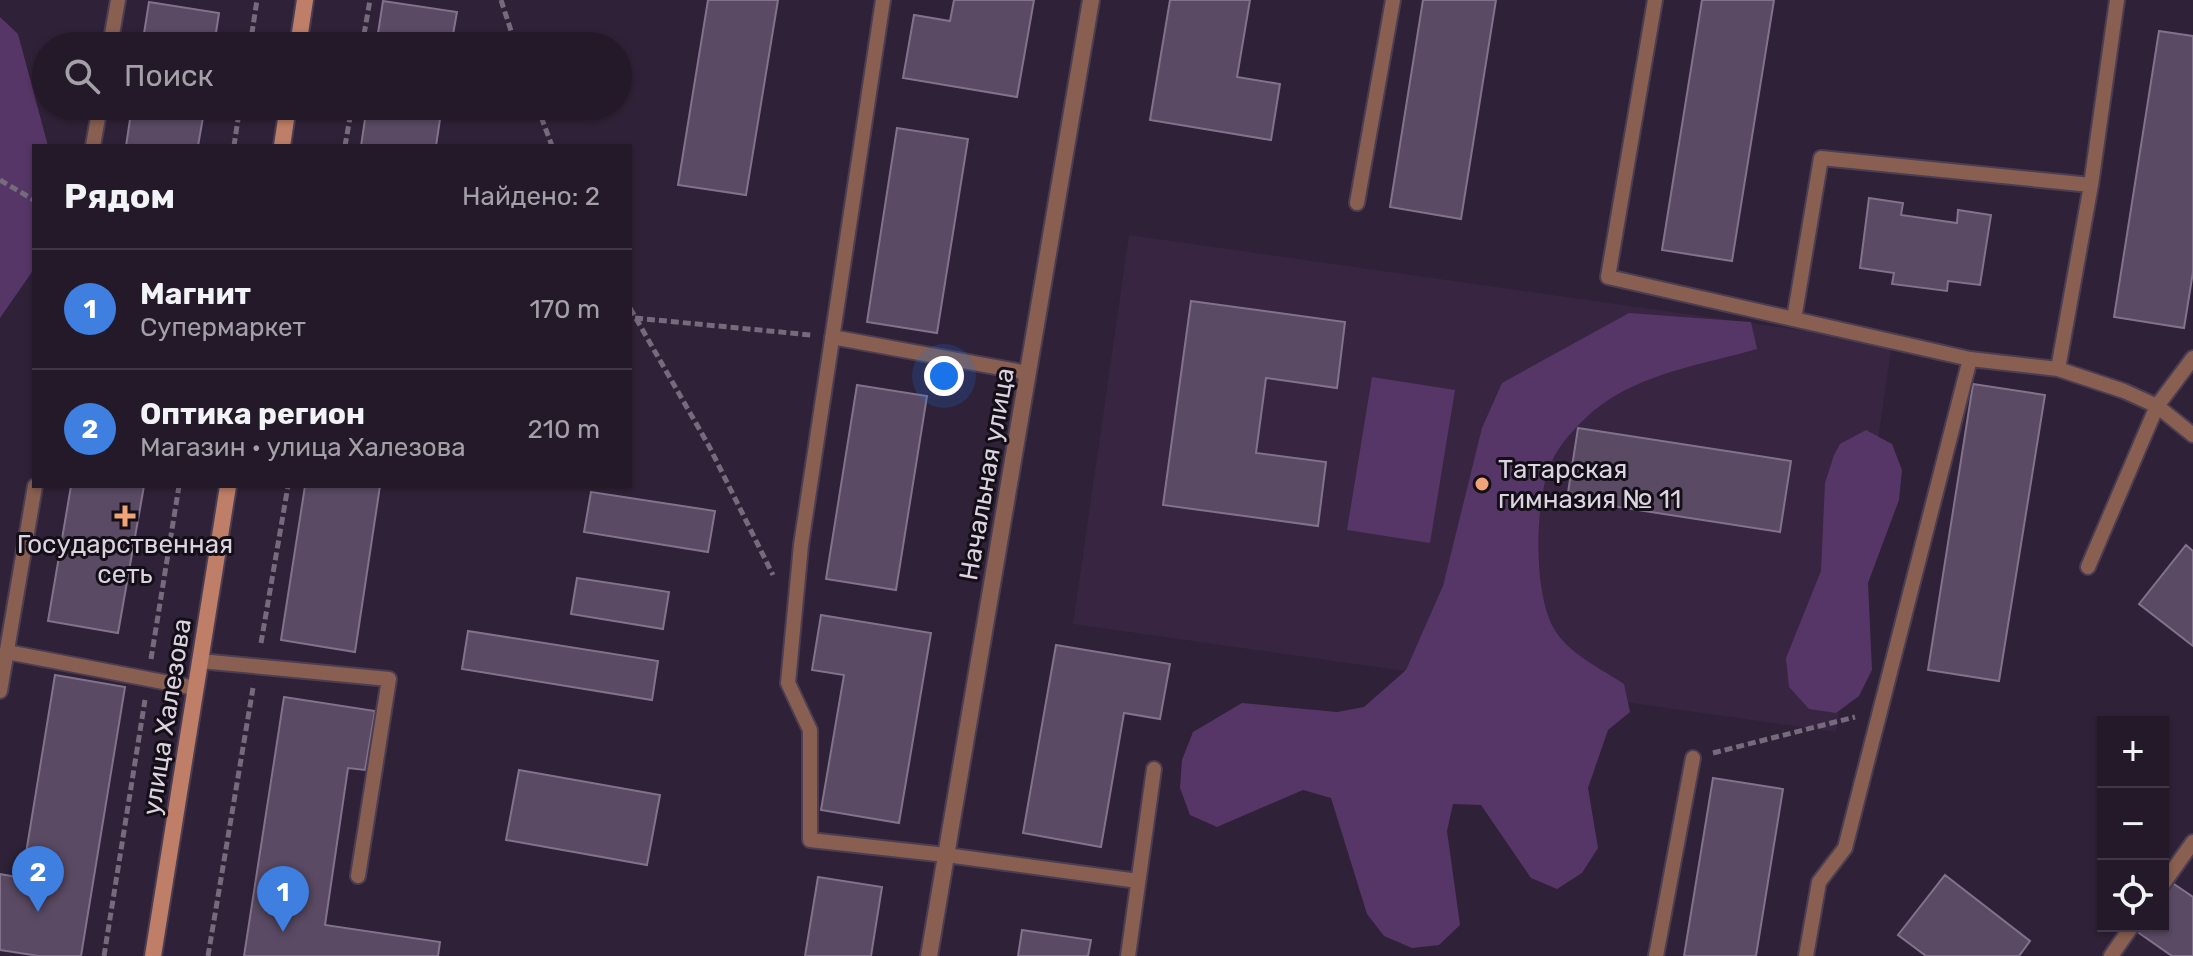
<!DOCTYPE html>
<html lang="ru">
<head>
<meta charset="utf-8">
<style>
	:root { --surface:#231929; --page:#2b2231; --text:#f1f3f6; --muted:#a3a0a8; --line:#403846; --accent:#f0a279 }
	body { margin:0; font-family:Rubik,sans-serif; background:var(--page); color:var(--text) }
	.controls { position:absolute; right:24px; bottom:24px; display:grid; overflow:hidden; border-radius:0px; box-shadow:0 2px 6px #0004 }
	.controls button { width:72px; height:72px; display:grid; place-items:center; padding:0; border:0; border-bottom:2px solid var(--line); background:var(--surface); color:var(--text); font:40px sans-serif }
	.you { position:absolute; left:944px; top:376px; width:28px; height:28px; margin:-20px; border:6px solid #fff; border-radius:50%; background:#1a73e8; box-shadow:0 0 0 12px #1a73e833 }
	.badge { display:grid; place-items:center; width:52px; height:52px; border-radius:50%; background:var(--accent); color:#fff; font-size:26px; font-weight:700 }
	.pin { position:absolute; translate:-50% -66px; filter:drop-shadow(0 2px 4px #0008) }
	.pin::after { content:''; position:absolute; top:42px; width:28px; height:24px; background:inherit; clip-path:polygon(0 0,100% 0,50% 100%) }
	.list { margin:0; padding:0; list-style:none }
	h2 { display:flex; justify-content:space-between; align-items:center; height:104px; margin:0; padding:0 32px; font-size:34px }
	h2 small { font-size:26px; font-weight:400; color:var(--muted) }
	.list li { display:grid; grid-template-columns:52px 1fr auto; gap:24px; align-items:center; box-sizing:border-box; height:120px; padding:0 32px; border-top:2px solid var(--line) }
	.list b { display:block; font-size:30px; white-space:nowrap }
	.list p { margin:0; font-size:26px; white-space:nowrap; color:var(--muted) }
	.list em { font-size:26px; font-style:normal; color:var(--muted) }
	.icon { flex:none; width:44px; height:44px; fill:none; stroke:currentColor; stroke-width:2; stroke-linecap:round; stroke-linejoin:round }
	.map { position:relative; flex:none; width:2193px; height:956px; overflow:hidden }
	.search { position:absolute; background:var(--surface); box-shadow:0 2px 6px #0004; left:32px; top:32px; width:600px; height:88px; display:flex; align-items:center; gap:20px; box-sizing:border-box; padding:0 28px; border-radius:44px; color:var(--muted); font-size:30px }
	.panel { position:absolute; background:var(--surface); box-shadow:0 2px 6px #0004; left:32px; top:144px; width:600px; height:344px; border-radius:0px }
	.map>svg:first-child { display:block }
</style>
</head>
<body>
<div class="map">
<svg width="2193" height="956" viewBox="0 0 2193 956">
	<rect width="100%" height="100%" fill="#2f2137"/>
	<path fill="#382541" d="M1129,235L1892,343L1836,732L1073,624Z"/>
	<path fill="#563666" d="M0,17L18,34L48,146H34V269L0,318Z
		M1629,313L1751,322L1757,349C1704,364 1642,373 1597,408C1582,420 1561,442 1553,459C1534,496 1533,590 1553,627C1567,653 1600,668 1624,684L1630,712L1608,730L1588,788L1598,848L1582,873L1557,889L1531,878L1481,805L1453,804L1447,831L1460,925L1439,945L1412,948L1384,936L1367,914L1331,798L1303,790L1217,827L1190,815L1180,788L1182,760L1193,732L1242,703L1337,712L1364,707L1406,670L1443,586L1482,428L1502,383Z
		M1372,377L1455,390L1430,543L1347,530Z
		M1866,430L1892,444L1902,470L1899,500L1868,583L1872,670L1859,696L1836,713L1809,709L1789,687L1786,658L1821,571L1825,483L1834,455L1840,444Z"/>
	<path fill="#5a4a63" stroke="#83728c" stroke-width="2" d="M708,0H778L746,195L678,185Z
		M954,0H1034L1017,97L903,78L914,15L950,21Z
		M1170,0H1250L1237,77L1280,84L1271,140L1150,120Z
		M1423,0H1496L1461,219L1390,207Z
		M1702,0H1774L1732,261L1662,250Z
		M383,1L457,12L451,46H376Z
		M149,2L219,13L214,46H142Z
		M2159,31L2193,36V272L2184,328L2114,317Z
		M132,106H205L198,146H126Z
		M367,106H442L436,146H361Z
		M897,128L968,139L937,333L867,322Z
		M1869,198L1903,203L1901,215L1957,223L1958,210L1991,215L1980,285L1948,281L1947,291L1892,284L1894,273L1860,268Z
		M1191,301L1345,322L1337,388L1266,378L1256,453L1326,462L1318,526L1163,505Z
		M1973,384L2045,395L1999,681L1928,670Z
		M857,385L927,396L896,590L826,579Z
		M1578,428L1791,461L1780,532L1567,499Z
		M71,486H144L118,633L48,621Z
		M305,486H380L355,652L281,640Z
		M591,492L715,511L708,552L584,532Z
		M2186,545L2193,551V646L2139,604Z
		M577,578L669,592L663,629L571,614Z
		M821,615L931,633L899,823L821,810L844,675L812,670Z
		M468,631L658,661L652,700L462,669Z
		M1056,645L1170,664L1160,719L1124,713L1101,847L1023,833Z
		M55,675L125,687L81,956H39L0,950V874L22,878Z
		M284,697L375,711L365,770L348,768L325,925L440,942L438,956H244Z
		M519,770L660,795L647,865L506,840Z
		M1713,778L1783,789L1756,956H1684Z
		M1945,875L2030,941L2019,956H1926L1898,935Z
		M818,877L882,887L871,956H805Z
		M2171,882L2193,897V956H2172L2136,931L2139,926H2163V892Z
		M1022,930L1091,940L1088,956H1018Z"/>
	<g fill="none" stroke-linecap="round" stroke-linejoin="round">
		<g stroke="#4b3d52" stroke-width="18">
			<path id="lane" d="M883,0L801,545L788,683L810,730V840L946,855L1138,881
				M1655,0L1608,277L1970,359L2058,369L2124,391L2157,406L2193,435
				M110,46L118,0
				M93,146L100,106
				M1357,203L1393,0
				M1794,319L1821,158L2091,185
				M832,337L1028,373
				M2058,369L2091,185L2117,0
				M2088,567L2157,406L2193,358
				M7,652L195,688
				M200,661L389,679L358,876
				M0,691L35,486
				M2163,884L2193,842
				M1128,956L1154,769
				M1656,956L1693,758
				M1806,956L1819,882L1845,848L1970,359
				M2111,956L2132,926"/>
		</g>
		<g stroke="#4b3d52" stroke-width="20">
			<path id="street" d="M929,956L1091,0"/>
		</g>
		<g stroke="#4b3d52" stroke-width="20">
			<path id="secondary" d="M298,46L305,0
				M282,146L288,106
				M153,956L228,486"/>
		</g>
		<path stroke="#766a7d" stroke-width="5" stroke-dasharray="8 4" stroke-linecap="butt" d="M501,0L516,46
			M250,46L257,0
			M362,46L370,0
			M537,106L552,146
			M234,146L240,106
			M345,146L352,106
			M0,180L34,200
			M630,308L709,446L773,575
			M635,318L811,335
			M261,643L288,486
			M151,659L179,486
			M1713,753L1855,717
			M104,956L145,700
			M208,956L253,688"/>
		<use href="#lane" stroke="#885f51" stroke-width="14"/>
		<use href="#street" stroke="#885f51" stroke-width="16"/>
		<use href="#secondary" stroke="#be7e68" stroke-width="16"/>
	</g>
	<g fill="#f0a279" stroke="#140e17" stroke-width="3">
		<circle cx="1482" cy="484" r="8"/>
		<path d="M121 504h8v8h8v8h-8v8h-8v-8h-8v-8h8z"/>
	</g>
	<g text-anchor="middle" dominant-baseline="central" stroke-width="6" stroke-linejoin="round" paint-order="stroke">
		<g font-size="26" fill="#dcd3e1" stroke="#140e17" text-anchor="start">
			<text x="1498" y="469">Татарская<tspan x="1498" dy="30">гимназия № 11</tspan></text>
			<text x="125" y="544" text-anchor="middle">Государственная<tspan x="125" dy="30">сеть</tspan></text>
		</g>
		<g font-size="26" fill="#dcd3e1" stroke="#140e17">
			<text transform="translate(987 474) rotate(-80)">Начальная улица</text>
			<text transform="translate(167 717) rotate(-81)">улица Халезова</text>
		</g>
	</g>
</svg>
<div class="controls">
<button>+</button>
<button>−</button>
<button><svg class="icon" aria-label="locate" viewBox="0 0 24 24"><circle cx="12" cy="12" r="6"/><path d="M12 2v4M12 18v4M2 12h4M18 12h4"/></svg></button>
</div>
<div class="you"></div>
<div class="pin badge" style="left:283px;top:932px;background:#3f7fe0">1</div>
<div class="pin badge" style="left:38px;top:912px;background:#3f7fe0">2</div>
<div class="search"><svg class="icon" aria-label="search" viewBox="0 0 24 24"><circle cx="10" cy="10" r="6"/><path d="M15 15l6 6"/></svg>Поиск</div>
<section class="panel">
<h2>Рядом<small>Найдено: 2</small></h2>
<ul class="list">
<li><span class="badge" style="background:#3f7fe0">1</span><div><b>Магнит</b><p>Супермаркет</p></div><em>170 m</em></li>
<li><span class="badge" style="background:#3f7fe0">2</span><div><b>Оптика регион</b><p>Магазин · улица Халезова</p></div><em>210 m</em></li>
</ul>
</section>
</div>
</body>
</html>
